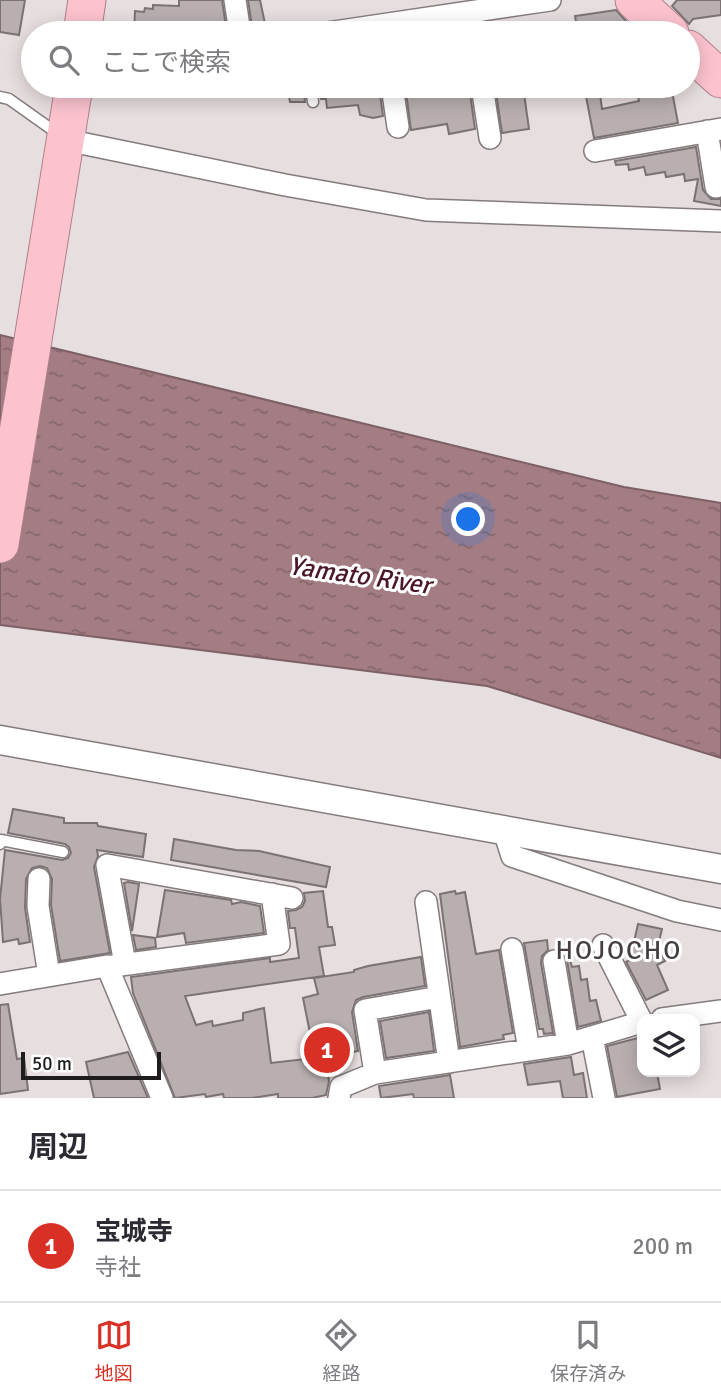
<!DOCTYPE html>
<html lang="ja">
<head>
<meta charset="utf-8">
<style>
	:root { --surface:#fff; --page:#f2f2f3; --text:#2b2b33; --muted:#7c7c81; --line:#e1e1e2; --accent:#d93025 }
	body { margin:0; font-family:Signika,"Noto Sans JP",sans-serif; background:var(--page); color:var(--text) }
	.controls { position:absolute; right:21px; bottom:21px; display:grid; overflow:hidden; border-radius:14px; box-shadow:0 4px 18px #0003 }
	.controls button { width:63px; height:63px; display:grid; place-items:center; padding:0; border:0; border-bottom:2px solid var(--line); background:var(--surface); color:var(--text); font:35px sans-serif }
	.scale { position:absolute; left:21px; bottom:18px; width:140px; box-sizing:border-box; padding-left:7px; border:4px solid #1f1c1d; border-top:0; font-size:19px; line-height:24px; white-space:nowrap; color:#1f1c1d; -webkit-text-stroke:5px #fff; paint-order:stroke }
	.you { position:absolute; left:469px; top:520px; width:24px; height:24px; margin:-18px; border:5px solid #fff; border-radius:50%; background:#1a73e8; box-shadow:0 0 0 10px #1a73e833 }
	.badge { display:grid; place-items:center; width:46px; height:46px; border-radius:50%; background:var(--accent); color:#fff; font-size:23px; font-weight:700 }
	.pin { position:absolute; translate:-50% -50%; border:4px solid #fff; box-shadow:0 2px 7px #0006 }
	.list { margin:0; padding:0; list-style:none }
	h2 { display:flex; justify-content:space-between; align-items:center; height:91px; margin:0; padding:0 28px; font-size:30px }
	h2 small { font-size:23px; font-weight:400; color:var(--muted) }
	.list li { display:grid; grid-template-columns:46px 1fr auto; gap:21px; align-items:center; box-sizing:border-box; height:112px; padding:0 28px; border-top:2px solid var(--line) }
	.list b { display:block; font-size:26px; white-space:nowrap }
	.list p { margin:0; font-size:23px; white-space:nowrap; color:var(--muted) }
	.list em { font-size:23px; font-style:normal; color:var(--muted) }
	.icon { flex:none; width:38px; height:38px; fill:none; stroke:currentColor; stroke-width:2; stroke-linecap:round; stroke-linejoin:round }
	.map { position:relative; flex:none; width:721px; height:1098px; overflow:hidden }
	.search { position:absolute; background:var(--surface); box-shadow:0 4px 18px #0003; left:21px; right:21px; top:21px; height:77px; display:flex; align-items:center; gap:18px; box-sizing:border-box; padding:0 24px; border-radius:38px; color:var(--muted); font-size:26px }
	.sheet { height:203px; background:var(--surface) }
	nav { display:flex; justify-content:space-around; align-items:center; box-sizing:border-box; height:98px; border-top:2px solid var(--line); background:var(--surface); font-size:19px; color:var(--muted) }
	nav a { display:grid; justify-items:center; gap:4px }
	nav .on { color:var(--accent) }
	.map>svg:first-child { display:block }
</style>
</head>
<body>
<div class="map">
<svg width="721" height="1098" viewBox="0 0 721 1098">
	<defs>
		<pattern id="water-ripples" width="26" height="14" patternUnits="userSpaceOnUse" patternTransform="scale(1.75)"><rect width="26" height="14" fill="#a47d84"/><path d="M2 4q2-2 4 0t4 0M15 11q2-2 4 0t4 0" fill="none" stroke="#85666b"/></pattern>
	</defs>
	<rect width="100%" height="100%" fill="#e7dedf"/>
	<path fill="url(#water-ripples)" stroke="#7c6065" stroke-width="2" d="M0,335L624,487L721,503V758L487,686L0,625Z"/>
	<path fill="#b9afb1" stroke="#7a7273" stroke-width="2" d="M0,0H25L19,35L0,32Z
		M179,0H222L227,33H134L135,11L144,12L145,8L153,9V5L179,6Z
		M248,0H260L267,33H253Z
		M677,0H721V15L693,19L689,24L672,6Z
		M616,10L627,22L629,33H578L575,16Z
		M287,86H303L305,102H290Z
		M319,86H379L383,116L373,118L360,115L358,105L327,108L326,99H321Z
		M446,86H469L475,129L449,134L447,124L411,130L406,92Z
		M495,86H523L529,129L502,133Z
		M584,86H599L602,109L639,101L636,86H671L678,123L594,138Z
		M696,147L703,190L711,199H721V206L694,201L698,179L685,181L684,174L666,177L665,172L646,175L644,167L629,170L628,164L616,165L615,161Z
		M13,809L64,818V823H97L98,826L146,834L143,857L97,850L98,856L94,867L110,953L60,961L51,905L52,879L47,868L40,866L32,868L26,879L25,908L30,942L19,944L18,939L3,942L0,899L5,850L62,860L68,858L71,853L69,847L65,844L8,833Z
		M174,839L236,850L259,851L330,867L326,887L171,860Z
		M128,882L139,884L132,931L124,883Z
		M165,890L231,900L232,904L241,902L260,906L264,933L186,943L184,933L157,937Z
		M323,891L328,927H332L335,945L319,947L324,976L185,996L196,1025L212,1021L213,1026L243,1020V1013L264,1008L271,1063L315,1058L303,998L318,994L314,978L354,972V970L368,966L421,957L425,986L363,997L356,1000L352,1012L358,1051L344,1054L346,1063L327,1067L329,1081L326,1095L312,1098H278V1094L252,1098H224L223,1094L206,1097L205,1094L175,1098L133,993L131,977L270,958V962L299,958L295,928H290L288,911L296,910L302,907L305,901L304,893Z
		M455,891L456,894L465,892L476,954L499,950L513,1033L503,1035L504,1039L460,1047L440,894Z
		M638,924L662,929L658,946L665,961L657,965L668,990L646,1000L626,962L630,960Z
		M133,935L155,938L156,947L136,950Z
		M547,940L548,950L542,956L541,963L553,1033L544,1034L543,1029H539L524,943Z
		M567,960H570L572,967L579,966L581,980L587,979L590,1001L596,1000L601,1021L578,1027Z
		M8,1004L17,1059L24,1058L28,1090L0,1094V1005Z
		M429,1012L434,1051L386,1058L380,1021Z
		M638,1038L639,1045H642V1072H657L660,1089L617,1097L607,1046Z
		M128,1052L148,1098H94L86,1062Z
		M571,1057L574,1075L583,1073L587,1098H563L560,1081L528,1085L524,1064Z
		M450,1075L454,1098H414L413,1094L381,1098L379,1086Z"/>
	<g fill="none" stroke-linecap="round" stroke-linejoin="round">
		<g stroke="#847b7d" stroke-width="13">
			<path id="service" d="M311,86L313,102
				M0,97L9,99L61,136
				M0,844L1,840L63,852"/>
		</g>
		<g stroke="#847b7d" stroke-width="24">
			<path id="minor" d="M235,0L240,33
				M471,12L474,33
				M327,33L550,0
				M392,86L398,127
				M482,86L490,138
				M707,131L716,187
				M66,140L285,185L426,210L721,221
				M595,151L721,129
				M504,831L512,856L677,911L721,920
				M39,879L38,906L49,975
				M426,902L449,1062
				M603,945L642,1022
				M512,949L529,1050
				M554,961L568,1044
				M125,964L107,865L292,898
				M113,966L279,944L272,894
				M0,984L107,966L162,1098
				M662,1019L721,1011
				M592,1037L604,1098
				M375,1073L365,1010L439,997
				M339,1098L341,1087L375,1073L568,1044L642,1022"/>
		</g>
		<g stroke="#847b7d" stroke-width="31">
			<path id="tertiary" d="M0,740L721,869"/>
		</g>
		<g stroke="#af7f89" stroke-width="39">
			<path id="trunk" d="M634,0L670,33
				M82,33L87,0
				M688,49L721,79
				M0,544L74,86"/>
		</g>
		<use href="#service" stroke="#fff" stroke-width="10"/>
		<use href="#minor" stroke="#fff" stroke-width="21"/>
		<use href="#tertiary" stroke="#fff" stroke-width="28"/>
		<use href="#trunk" stroke="#fcc3cf" stroke-width="37"/>
	</g>
	<g text-anchor="middle" dominant-baseline="central" stroke-width="6" stroke-linejoin="round" paint-order="stroke">
		<g font-size="26" font-style="italic" fill="#4b1726" stroke="#fff">
			<text transform="translate(360 576) rotate(8)">Yamato River</text>
		</g>
		<g font-size="26" letter-spacing="2" fill="#453d3f" stroke="#fff">
			<text x="619" y="951">HOJOCHO</text>
		</g>
	</g>
</svg>
<div class="controls">
<button><svg class="icon" aria-label="layers" viewBox="0 0 24 24"><path d="M12 4l9 5-9 5-9-5zM3 14l9 5 9-5"/></svg></button>
</div>
<div class="scale">50 m</div>
<div class="you"></div>
<div class="pin badge" style="left:327px;top:1050px">1</div>
<div class="search"><svg class="icon" aria-label="search" viewBox="0 0 24 24"><circle cx="10" cy="10" r="6"/><path d="M15 15l6 6"/></svg>ここで検索</div>
</div>
<section class="sheet">
<h2>周辺<small></small></h2>
<ul class="list">
<li><span class="badge">1</span><div><b>宝城寺</b><p>寺社</p></div><em>200 m</em></li>
</ul>
</section>
<nav>
<a class="on"><svg class="icon" aria-label="map" viewBox="0 0 24 24"><path d="M3 6l6-2 6 2 6-2v14l-6 2-6-2-6 2zM9 4v14M15 6v14"/></svg>地図</a>
<a><svg class="icon" aria-label="directions" viewBox="0 0 24 24"><path d="M12 3l9 9-9 9-9-9zM9 14v-3h6M13 9l2 2-2 2"/></svg>経路</a>
<a><svg class="icon" aria-label="saved" viewBox="0 0 24 24"><path d="M7 4h10v16l-5-4-5 4z"/></svg>保存済み</a>
</nav>
</body>
</html>
